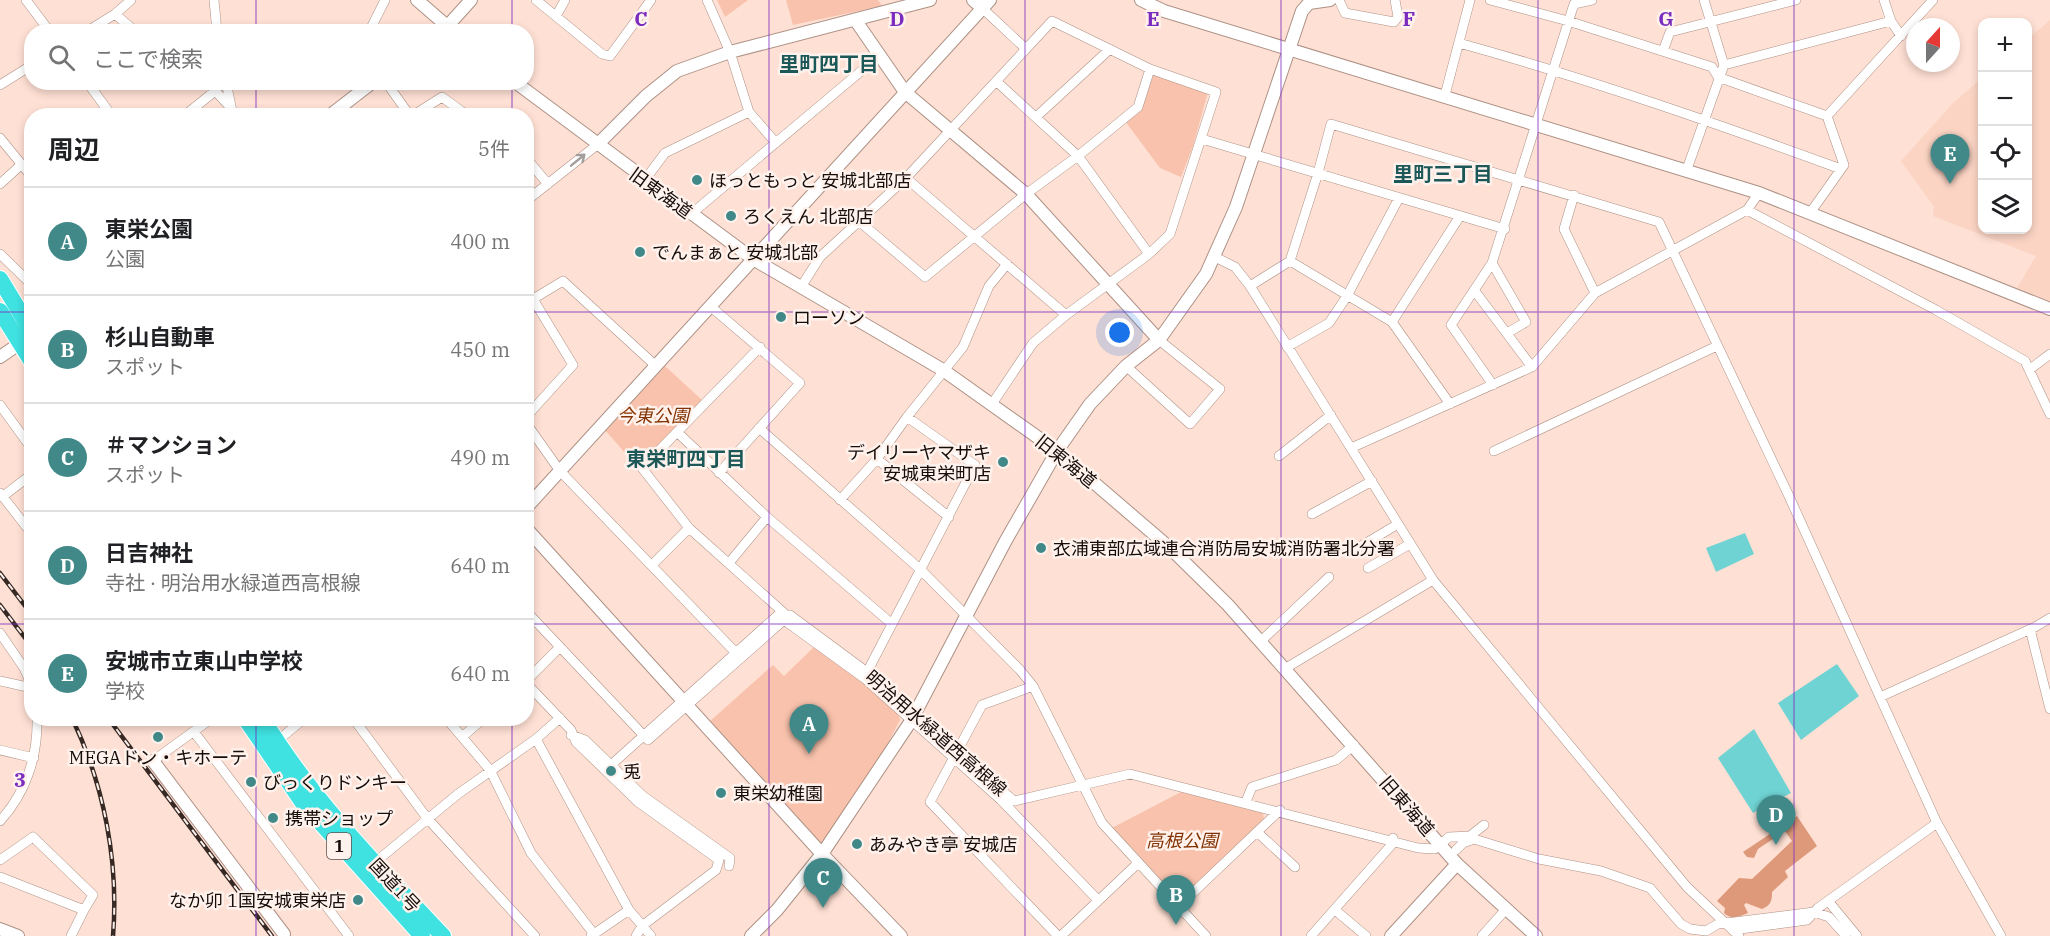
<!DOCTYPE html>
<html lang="ja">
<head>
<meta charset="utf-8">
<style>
	:root { --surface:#fff; --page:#f6f6f6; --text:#202124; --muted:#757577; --line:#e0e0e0; --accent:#418989 }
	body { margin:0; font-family:"IBM Plex Serif","Noto Sans JP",serif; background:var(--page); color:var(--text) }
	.controls { position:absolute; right:18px; top:18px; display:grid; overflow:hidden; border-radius:12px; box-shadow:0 3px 9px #0003 }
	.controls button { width:54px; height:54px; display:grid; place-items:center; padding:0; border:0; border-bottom:2px solid var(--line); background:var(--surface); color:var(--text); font:30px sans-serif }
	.compass { position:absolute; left:1906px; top:18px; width:54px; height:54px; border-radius:50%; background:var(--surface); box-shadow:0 3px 9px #0003; rotate:21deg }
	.you { position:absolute; left:1120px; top:333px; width:21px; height:21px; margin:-15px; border:4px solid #fff; border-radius:50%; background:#1a73e8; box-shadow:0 0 0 9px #1a73e833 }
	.badge { display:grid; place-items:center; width:39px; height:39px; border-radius:50%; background:var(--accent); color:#fff; font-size:20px; font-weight:700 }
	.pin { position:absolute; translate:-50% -50px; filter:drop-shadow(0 2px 3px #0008) }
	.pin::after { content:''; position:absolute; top:32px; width:21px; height:18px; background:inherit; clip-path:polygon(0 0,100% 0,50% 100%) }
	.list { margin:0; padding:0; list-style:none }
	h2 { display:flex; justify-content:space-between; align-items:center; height:78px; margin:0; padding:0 24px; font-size:26px }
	h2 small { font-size:20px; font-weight:400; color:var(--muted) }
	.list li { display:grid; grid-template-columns:39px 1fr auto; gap:18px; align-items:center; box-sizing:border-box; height:108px; padding:0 24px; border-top:2px solid var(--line) }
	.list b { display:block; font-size:22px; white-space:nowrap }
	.list p { margin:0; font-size:20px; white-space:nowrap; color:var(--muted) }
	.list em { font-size:20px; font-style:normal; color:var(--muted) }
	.icon { flex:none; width:33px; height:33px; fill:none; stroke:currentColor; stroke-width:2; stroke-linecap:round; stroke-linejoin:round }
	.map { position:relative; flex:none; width:2050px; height:936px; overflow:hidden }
	.search { position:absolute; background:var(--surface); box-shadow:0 3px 9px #0003; left:24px; top:24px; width:510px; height:66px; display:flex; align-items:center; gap:15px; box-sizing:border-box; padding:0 21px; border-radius:24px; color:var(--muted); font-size:22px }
	.panel { position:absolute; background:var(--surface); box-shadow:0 3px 9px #0003; left:24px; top:108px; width:510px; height:618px; border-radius:24px }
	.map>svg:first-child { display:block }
</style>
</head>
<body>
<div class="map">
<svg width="2050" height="936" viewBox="0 0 2050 936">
	<rect width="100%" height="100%" fill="#ffe0d4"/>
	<path fill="#fbd4c4" d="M2050,20V302L2017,288L2036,256L1933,216L1934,207L1901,161L1953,103L1982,78V230H2028V39Z"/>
	<path fill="#f8c2ac" d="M717,0H748L725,17Z
		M786,0H878L882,6L793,25Z
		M1155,72L1208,92L1193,146L1181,177L1160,168L1125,121L1140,109Z
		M665,366L702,400L638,468L605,430Z
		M814,647L861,680L899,716L900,720L865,786L822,849L709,722L773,665L784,676Z
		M1181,792L1263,813L1264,820L1182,898L1176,899L1110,829Z"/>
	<path fill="#de997b" d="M1797,816L1817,846L1785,871L1788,877L1772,892C1772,901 1771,905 1762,909L1746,903L1744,905L1748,913C1739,917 1731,920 1724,913L1725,908L1717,901L1739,878L1752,879L1792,841L1785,831L1758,849L1754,858L1747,857L1743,852Z"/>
	<path fill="#70d3d3" d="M1745,533L1754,554L1716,572L1706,548Z
		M1837,664L1859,696L1801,740L1778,703Z
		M1754,729L1791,793L1753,813L1718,758Z"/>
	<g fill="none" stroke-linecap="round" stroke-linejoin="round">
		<g stroke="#ad9185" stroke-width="10">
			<path id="street" d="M26,0L50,32
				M214,0L217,32
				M536,0L602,54L610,56L651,0
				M707,0L730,52L749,112L776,143
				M1339,0L1345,13L1394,22L1398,17L1395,0
				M1490,0L1568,21L1712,67L1718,77L1827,116
				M1884,0L1891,21L1901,36
				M982,8L1025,48
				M115,14L136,32
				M556,16L565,0
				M86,32L115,14L131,0
				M369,32L385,0
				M1459,43C1589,79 1715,123 1841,169
				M1663,51L1670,32L1796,0
				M1724,65L1891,21
				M996,81L1078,156L1149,254
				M87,82L112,116
				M207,82L231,108
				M226,82L233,116
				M386,82L410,116
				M0,85L32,65
				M1445,95L1470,0
				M184,116L215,91
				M412,116L442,97L468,116
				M1827,116L1933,0
				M1036,117L1110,49
				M0,138L32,177
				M1202,139L1505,229
				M526,158L548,184
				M1687,169L1724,65L1704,0
				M906,178L1066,315
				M644,181L665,153L749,112
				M0,184L22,164
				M1574,195L1564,229L1595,293
				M526,201L597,145
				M1747,210L1936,310L2025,361L2050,414
				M1810,213L1844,165L1827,116
				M690,215L879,56
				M860,222L925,277L1026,194L1078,156L1138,107L1150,69
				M0,254L32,285
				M1215,257L1235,267L1250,286L1433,580L1687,887L1739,936
				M1290,261L1392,322L1450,404
				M1492,263L1526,322L1507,333
				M1250,286L1290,261L1318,173L1331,124L1659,222L1788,494L1937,823L2001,936
				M801,287L820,257L906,178L1052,21L1150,69L1216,92L1170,234L1149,254L1066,315L1033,343L992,404
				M526,288L533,299
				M1474,290L1532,367
				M710,306L800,383L719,473
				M1392,322L1460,216
				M760,347L642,468L689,528L784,613V620L864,678L1001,800L1098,900
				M1287,347L1329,323L1347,296L1399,198
				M1126,366L1190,424L1220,389L1159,340
				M2029,370L2050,354
				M1493,385L1451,325L1492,263L1574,4L1592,0
				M0,405L32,449
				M526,417L573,365L533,299L563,281L656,366
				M526,423L560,471L739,656
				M759,428L921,570L1020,670L1033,686L1102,823L1206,936
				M677,432L767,517L892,624
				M1351,448L1532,367L1595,293L1747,210L1759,193
				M1494,451L1717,346
				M1279,456L1331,415
				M877,459L949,517
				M0,493L32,534
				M2,497L32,474
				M840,500L877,459L907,417L963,347L989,286L1007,264
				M1312,514L1372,481
				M1356,549L1398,524
				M729,563L767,517
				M652,565L689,528
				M1368,568L1410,544
				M526,611L648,740L784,620
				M2030,629L2050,709
				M0,633L24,668L32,686
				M1261,641L1329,577
				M1286,668L1433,580
				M865,676L975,465L907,417
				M0,681L32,688
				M526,681L560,647
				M526,683L571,730L576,742L638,802L719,860L716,870L642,926L636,936
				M1033,686L982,705L930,802L1058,936
				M1880,697L2035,627L2050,618
				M353,718L427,818L535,936
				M446,718L490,770L531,853L594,934
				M194,732L349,936
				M571,735L585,740L643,796L730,858L729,866
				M462,737L484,718
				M536,739L629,910L651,936
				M276,742L305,718
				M0,750L34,758
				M153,761L212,718
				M611,765L778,615H790L863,669L1014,801L1130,774L1418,848L1435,849
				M1247,799L1252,787L1336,760L1354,745
				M0,821C26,793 38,756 37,718
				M1257,832L1295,867
				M1441,844L1449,837L1470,836L1484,825
				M1456,850L1463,843L1474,839L1539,859L1601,871L1650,888L1681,924L1690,929L1706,931L1718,924L1814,912L1829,917L1846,936
				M0,860L33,837L93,895L84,910L0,877
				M373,864L458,794L536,739L560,718
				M1829,902L1857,936
				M1178,907L1280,810
				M1335,910L1366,936
				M1733,930L1807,920L1818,908L1937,823
				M71,936L84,910
				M591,936L629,910
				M1061,936L1137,864
				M1311,936L1394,842L1393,838
				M1482,936L1507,908"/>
		</g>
		<g stroke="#ad9185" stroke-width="14">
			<path id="secondary" d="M417,0L454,32
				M973,0L982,8
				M1141,0L1164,11L1759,193L2050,309
				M856,21L905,92L1026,194L1159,340
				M444,30L471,0
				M515,82L753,259L943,370L1057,451L1170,548L1228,605L1457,864L1536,936
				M329,116L373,82
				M597,145L646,96L677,71L730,52L930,0
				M0,357L26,339
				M526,508L990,0
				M526,528L822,854L901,936
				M153,761L284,934
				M0,929L18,936
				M751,936L777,910L822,854L911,721L1005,542L1057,451L1090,404L1126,366L1159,340L1206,274L1236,207L1302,11L1309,3L1330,0
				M1391,936L1457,864"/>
		</g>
		<g stroke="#fff" stroke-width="18">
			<path id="highway" d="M0,279L32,332
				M0,311L32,362
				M245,718L303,803L422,936
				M262,718C312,800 378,867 443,936"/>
		</g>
		<use href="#street" stroke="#fff" stroke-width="9"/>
		<use href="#secondary" stroke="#fff" stroke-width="12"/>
		<use href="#highway" stroke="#3fe1e1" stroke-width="16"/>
		<g stroke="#372a25" stroke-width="4.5">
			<path id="rail" d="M0,573L32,615
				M0,605L32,647
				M72,718C104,785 119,862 113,936
				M108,718L272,936"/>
		</g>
		<use href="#rail" stroke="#fff2ed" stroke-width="2" stroke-dasharray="7" stroke-linecap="butt"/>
	</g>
	<defs><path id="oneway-shaft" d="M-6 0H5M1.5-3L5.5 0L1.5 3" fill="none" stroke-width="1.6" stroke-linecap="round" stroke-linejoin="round" transform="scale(1.5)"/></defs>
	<use stroke="#a29e9c" href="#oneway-shaft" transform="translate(578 160) rotate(-39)"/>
	<path fill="none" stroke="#7b2cbf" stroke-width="1.5" stroke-opacity="0.55" d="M256,0V32M512,0V32M769,0V936M1025,0V936M1281,0V936M1538,0V936M1794,0V936M256,82V116M512,82V116M0,312H32M526,312H2050M0,624H32M526,624H2050M256,718V936M512,718V936"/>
	<g fill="#418989" stroke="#fff2ed" stroke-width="2">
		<circle cx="697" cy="180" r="6"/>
		<circle cx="731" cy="216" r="6"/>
		<circle cx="640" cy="252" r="6"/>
		<circle cx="781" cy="317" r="6"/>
		<circle cx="1003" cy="462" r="6"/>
		<circle cx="1041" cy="548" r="6"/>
		<circle cx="158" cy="737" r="6"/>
		<circle cx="611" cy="771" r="6"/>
		<circle cx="251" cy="782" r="6"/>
		<circle cx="721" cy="793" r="6"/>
		<circle cx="273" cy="818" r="6"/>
		<circle cx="857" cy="844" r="6"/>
		<circle cx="358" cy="900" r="6"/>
	</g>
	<g text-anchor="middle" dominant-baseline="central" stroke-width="5" stroke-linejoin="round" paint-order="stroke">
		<rect fill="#fff2ed" stroke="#5c514d" stroke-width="1.5" x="327" y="833" width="24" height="26" rx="4.5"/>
		<g font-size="16" font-weight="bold" fill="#160c08">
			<text x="339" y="846">1</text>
		</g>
		<g font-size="18" fill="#160c08" stroke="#fff2ed" text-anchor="start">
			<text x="709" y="180">ほっともっと 安城北部店</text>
			<text x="743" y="216">ろくえん 北部店</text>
			<text x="652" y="252">でんまぁと 安城北部</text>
			<text x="793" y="317">ローソン</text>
			<text x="991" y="452" text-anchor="end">デイリーヤマザキ<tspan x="991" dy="21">安城東栄町店</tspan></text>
			<text x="1053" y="548">衣浦東部広域連合消防局安城消防署北分署</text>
			<text x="158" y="757" text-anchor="middle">MEGAドン・キホーテ</text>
			<text x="623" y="771">兎</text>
			<text x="263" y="782">びっくりドンキー</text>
			<text x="733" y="793">東栄幼稚園</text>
			<text x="285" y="818">携帯ショップ</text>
			<text x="869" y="844">あみやき亭 安城店</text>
			<text x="346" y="900" text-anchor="end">なか卯 1国安城東栄店</text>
		</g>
		<g font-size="18" fill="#160c08" stroke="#fff2ed">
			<text transform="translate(661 193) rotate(36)">旧東海道</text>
			<text transform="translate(1066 461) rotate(39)">旧東海道</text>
			<text transform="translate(936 733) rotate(41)">明治用水緑道西高根線</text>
			<text transform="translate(1407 806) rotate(49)">旧東海道</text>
			<text transform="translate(395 885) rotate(47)">国道1号</text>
		</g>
		<g font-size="18" font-style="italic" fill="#833201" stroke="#fff2ed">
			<text x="653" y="415">今東公園</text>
			<text x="1182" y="840">高根公園</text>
		</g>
		<g font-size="20" font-weight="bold" fill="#1d5858" stroke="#fff2ed">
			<text x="829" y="63">里町四丁目</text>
			<text x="1443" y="173">里町三丁目</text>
			<text x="686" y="458">東栄町四丁目</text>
		</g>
	</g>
	<g font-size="20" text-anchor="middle" font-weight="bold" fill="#7b2cbf" stroke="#fff2ed" stroke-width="5" stroke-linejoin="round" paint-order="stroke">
		<text x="641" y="26">C</text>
		<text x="897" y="26">D</text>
		<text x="1153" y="26">E</text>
		<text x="1409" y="26">F</text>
		<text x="1666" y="26">G</text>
		<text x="20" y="787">3</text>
	</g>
</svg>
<div class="controls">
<button>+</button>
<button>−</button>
<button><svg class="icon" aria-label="locate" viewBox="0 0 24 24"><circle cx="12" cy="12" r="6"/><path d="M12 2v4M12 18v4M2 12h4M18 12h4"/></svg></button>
<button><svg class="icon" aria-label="layers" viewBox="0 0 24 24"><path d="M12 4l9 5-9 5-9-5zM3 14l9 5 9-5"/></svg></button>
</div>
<svg class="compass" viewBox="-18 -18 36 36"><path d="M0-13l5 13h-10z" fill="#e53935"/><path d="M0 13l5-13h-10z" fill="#757577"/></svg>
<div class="you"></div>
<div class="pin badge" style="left:809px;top:754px">A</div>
<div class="pin badge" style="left:1176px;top:925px">B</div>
<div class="pin badge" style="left:823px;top:908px">C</div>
<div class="pin badge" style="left:1776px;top:845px">D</div>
<div class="pin badge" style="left:1950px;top:184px">E</div>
<div class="search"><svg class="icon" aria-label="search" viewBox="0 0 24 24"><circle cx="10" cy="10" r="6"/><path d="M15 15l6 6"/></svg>ここで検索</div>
<section class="panel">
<h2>周辺<small>5件</small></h2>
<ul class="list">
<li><span class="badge">A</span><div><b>東栄公園</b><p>公園</p></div><em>400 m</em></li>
<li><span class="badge">B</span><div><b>杉山自動車</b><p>スポット</p></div><em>450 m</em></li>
<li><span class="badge">C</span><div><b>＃マンション</b><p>スポット</p></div><em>490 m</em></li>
<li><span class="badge">D</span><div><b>日吉神社</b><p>寺社 · 明治用水緑道西高根線</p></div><em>640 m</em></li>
<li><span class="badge">E</span><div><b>安城市立東山中学校</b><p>学校</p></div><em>640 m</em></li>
</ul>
</section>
</div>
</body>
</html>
